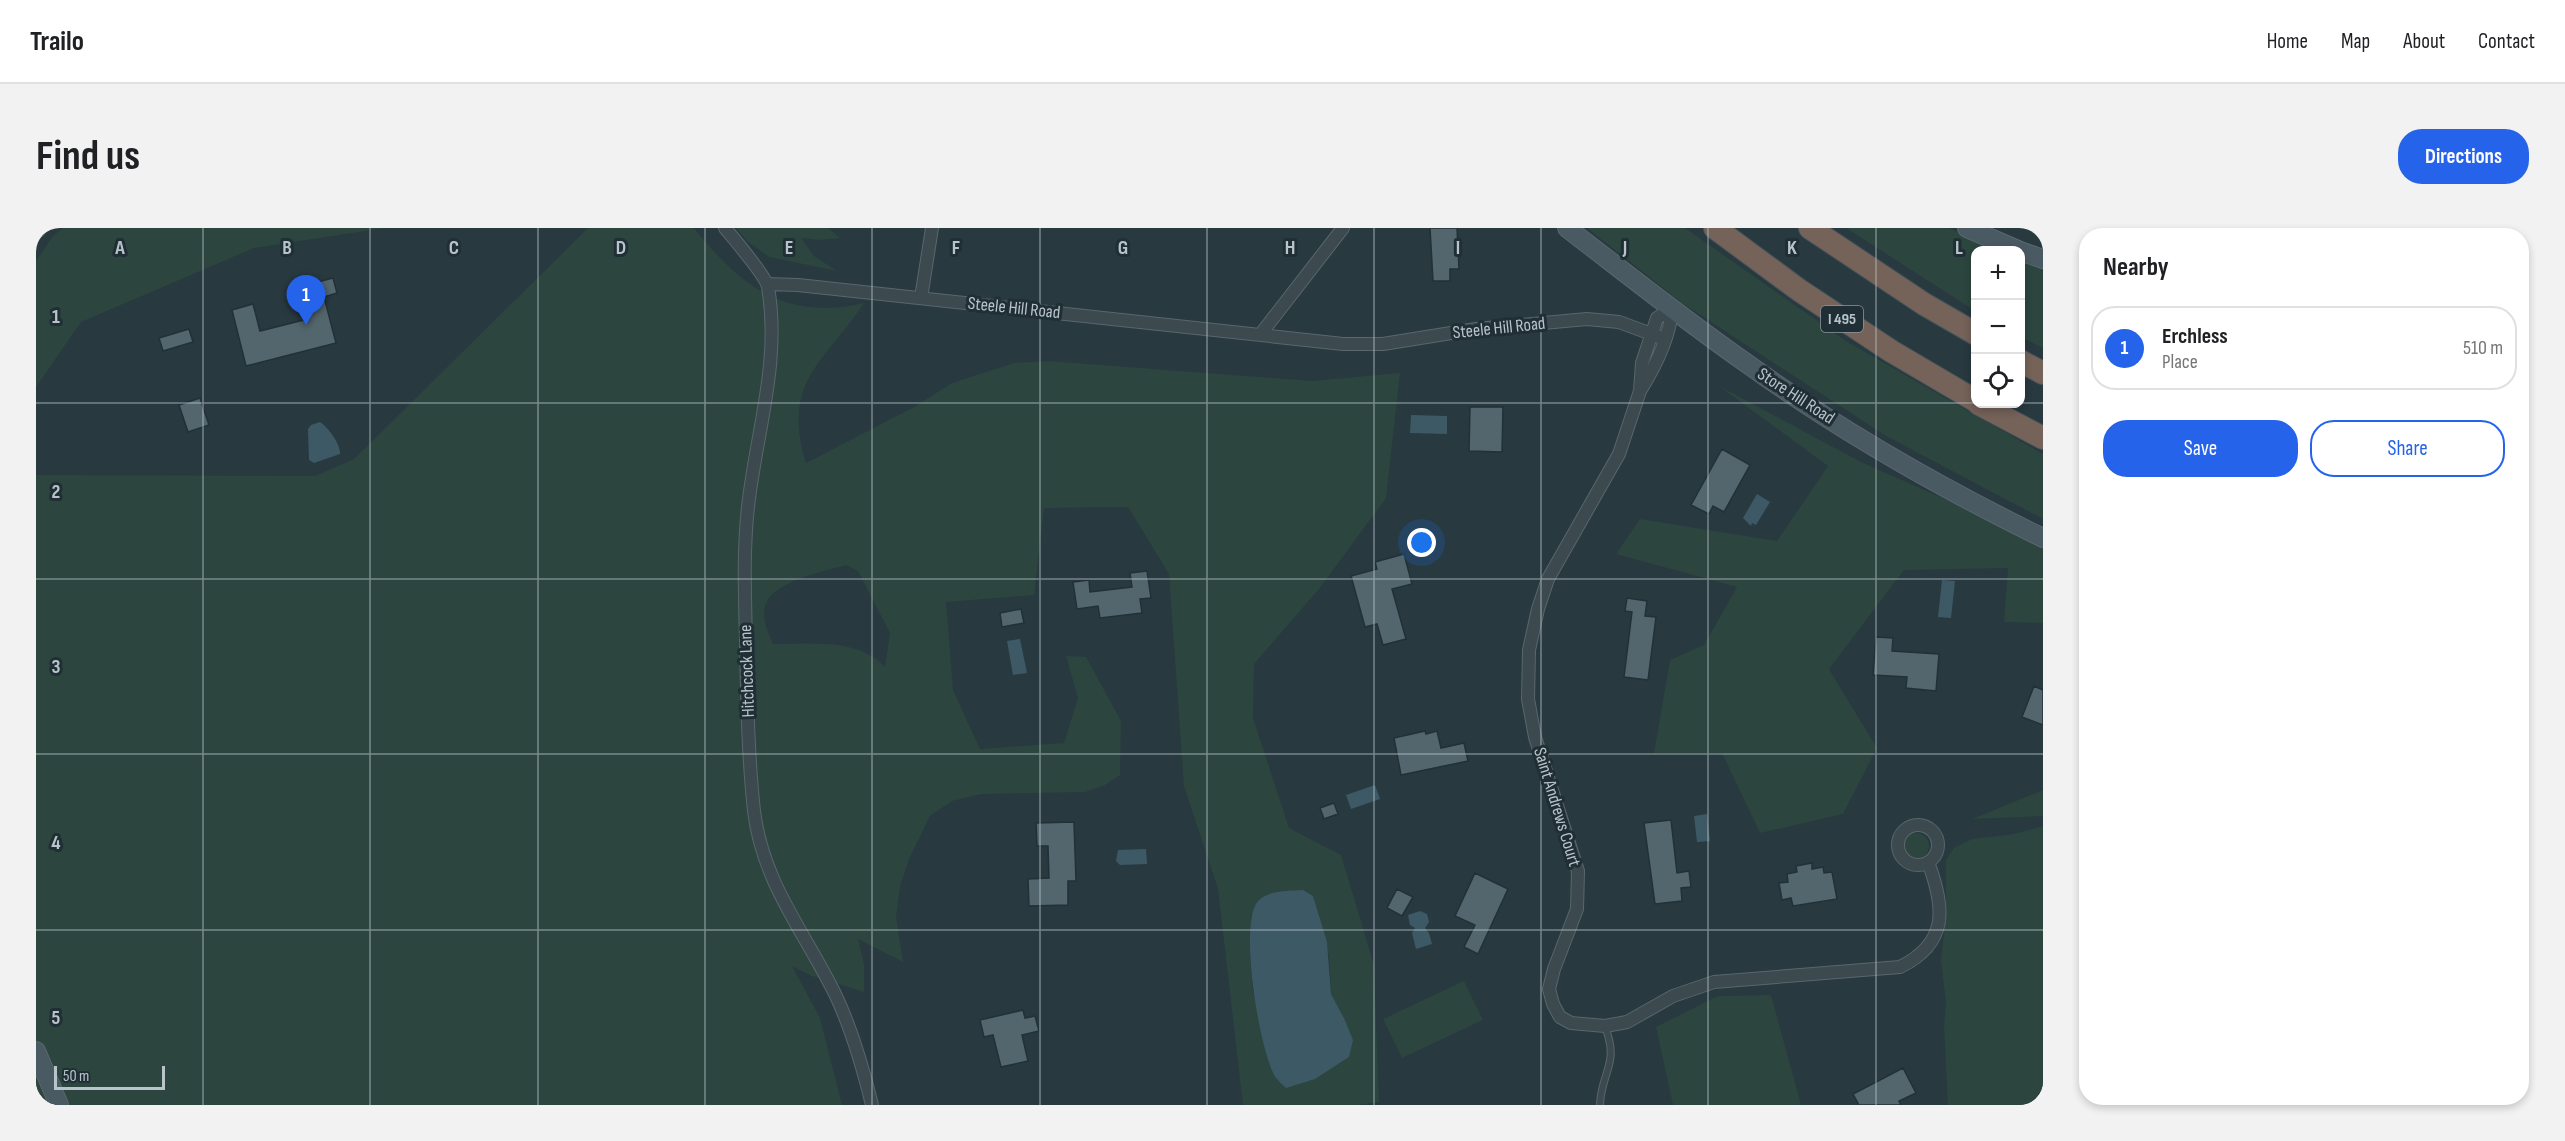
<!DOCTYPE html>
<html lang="en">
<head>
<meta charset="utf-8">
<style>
	:root { --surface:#fff; --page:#f2f2f2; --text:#202124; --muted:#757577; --line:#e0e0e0; --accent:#2563eb }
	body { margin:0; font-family:"Sofia Sans Condensed",sans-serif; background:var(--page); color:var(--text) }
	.controls { position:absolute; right:18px; top:18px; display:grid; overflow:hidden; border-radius:12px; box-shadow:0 3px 9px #0003 }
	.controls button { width:54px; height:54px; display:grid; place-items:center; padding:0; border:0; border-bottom:2px solid var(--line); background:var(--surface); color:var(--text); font:30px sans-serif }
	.scale { position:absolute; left:18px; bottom:15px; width:111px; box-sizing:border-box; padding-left:6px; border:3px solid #b8c4ca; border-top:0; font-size:16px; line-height:21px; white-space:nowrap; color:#b8c4ca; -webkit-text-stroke:4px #202f35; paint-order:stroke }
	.you { position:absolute; left:1386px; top:315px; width:21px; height:21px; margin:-15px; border:4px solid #fff; border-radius:50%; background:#1a73e8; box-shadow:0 0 0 9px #1a73e833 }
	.badge { display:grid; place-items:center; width:39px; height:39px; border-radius:50%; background:var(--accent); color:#fff; font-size:20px; font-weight:700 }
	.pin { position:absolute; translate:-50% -50px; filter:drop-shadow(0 2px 3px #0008) }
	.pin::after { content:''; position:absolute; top:32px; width:21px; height:18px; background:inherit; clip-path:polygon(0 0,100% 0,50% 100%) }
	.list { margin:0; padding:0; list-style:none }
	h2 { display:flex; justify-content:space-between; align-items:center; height:78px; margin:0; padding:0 24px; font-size:26px }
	h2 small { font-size:20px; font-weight:400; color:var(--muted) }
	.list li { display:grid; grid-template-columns:39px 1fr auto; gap:18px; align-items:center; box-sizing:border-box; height:84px; margin:0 12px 12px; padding:0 12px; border:2px solid var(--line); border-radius:24px }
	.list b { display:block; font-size:22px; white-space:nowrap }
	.list p { margin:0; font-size:20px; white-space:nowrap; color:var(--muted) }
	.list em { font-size:20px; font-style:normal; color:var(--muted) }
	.actions { display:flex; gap:12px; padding:18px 24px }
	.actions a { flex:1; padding:14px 0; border:2px solid var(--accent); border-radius:24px; text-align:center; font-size:21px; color:var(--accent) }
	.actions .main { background:var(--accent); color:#fff }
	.icon { flex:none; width:33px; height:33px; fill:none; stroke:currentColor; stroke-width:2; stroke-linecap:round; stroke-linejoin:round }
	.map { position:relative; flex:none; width:2007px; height:877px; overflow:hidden; border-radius:24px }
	header { display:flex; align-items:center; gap:36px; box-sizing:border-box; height:84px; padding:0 30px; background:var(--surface); border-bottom:2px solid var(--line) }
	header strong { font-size:28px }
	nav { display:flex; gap:33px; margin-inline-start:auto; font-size:21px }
	.intro { display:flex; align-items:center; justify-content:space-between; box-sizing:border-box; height:144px; padding:0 36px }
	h1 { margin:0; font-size:42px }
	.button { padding:15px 27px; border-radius:24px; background:var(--accent); color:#fff; font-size:21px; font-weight:700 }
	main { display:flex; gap:36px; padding:0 36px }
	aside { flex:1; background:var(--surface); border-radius:24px; box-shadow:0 3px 9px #0003 }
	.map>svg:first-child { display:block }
</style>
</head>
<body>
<header>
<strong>Trailo</strong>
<nav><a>Home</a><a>Map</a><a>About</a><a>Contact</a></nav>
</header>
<div class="intro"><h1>Find us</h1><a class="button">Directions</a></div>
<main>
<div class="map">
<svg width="2007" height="877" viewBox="0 0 2007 877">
	<rect width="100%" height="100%" fill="#283940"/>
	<path fill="#2c453f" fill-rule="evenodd" d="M27,0H349L218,20L45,94L0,159V33L17,8Z
		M552,0H658C705,59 750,93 828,75C788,135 745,154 770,235L878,179L916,155L978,135L1013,133L1276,153L1364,145L1350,270L1283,361L1218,436L1217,490L1253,600L1305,627L1338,737L1343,874L1322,877H1207L1182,661L1148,558L1133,346L1092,279L1008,280L998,367L910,374L917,462L944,521L1028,515L1042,470L1030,428L1050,429L1085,493L1084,547L1069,557L1049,564L946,566L916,573L894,588L873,631L864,658L860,689L867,734L822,711L828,736V764L776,748L756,738L784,790L806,877H0V247L279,248L318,231ZM810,337L822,343L854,405L849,439C823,410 775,416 737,416C732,403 724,389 730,375C740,353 789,343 810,337ZM1277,668L1293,728L1295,766L1308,790L1250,860L1240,850L1227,809L1217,762L1214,728L1215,688Z
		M700,0H792L804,10L783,12L765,10L778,28L801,43L733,29L711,13Z
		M1551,0H1649L1810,113L2007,226V291L1850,208L1646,75Z
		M1810,0H1913L1959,22H1940L1939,83Z
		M1984,34L2007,40V120L1985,109Z
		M1683,158L1827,235L2007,314V395L1968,394L1972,340L1868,342L1793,441L1841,520L1807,586L1724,605L1686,525H1618L1634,432L1668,417L1701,359L1580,326L1604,291L1741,313L1792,238Z
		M2007,562V588L1936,591Z
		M2007,598V877H1912L1908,798L1910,775L1905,732L1910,686V632L1918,620L1936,611L1978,606Z
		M1867 618a13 13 0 1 1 26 0a13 13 0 1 1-26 0Z
		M1428,753L1447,792L1366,830L1347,791Z
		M1735,767L1765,877H1637L1620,799L1682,768Z"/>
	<path fill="#3d5966" d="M1375,187L1411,188V206L1374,205Z
		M284,194C293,200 305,217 304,226L278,235L273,232L272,201L275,197Z
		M1721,266L1734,274L1720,297L1716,295L1715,298L1707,290Z
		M1906,352L1919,353L1915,390L1902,389Z
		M984,411L991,445L977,447L971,413Z
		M1339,557L1344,571L1315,581L1310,567Z
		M1671,586L1674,613L1661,614L1658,588Z
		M1110,621L1111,636L1084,637L1080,633L1082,622Z
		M1267,662L1277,668L1291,714L1295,766L1308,790L1317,812L1313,829L1279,851L1250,860C1247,857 1243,854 1240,850C1224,827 1201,692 1223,672C1234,662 1253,663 1267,662Z
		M1384,683L1391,686L1393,694L1389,700L1393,705L1396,716L1380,721L1376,705L1379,700L1374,697L1372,687Z"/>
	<path fill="#53666d" stroke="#223137" stroke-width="1.5" d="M1394,0H1421L1423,41H1414V53H1397Z
		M297,50L301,65L288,69L300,115L210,138L196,82L217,76L224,103L268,92L259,60Z
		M153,101L157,114L127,123L123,110Z
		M164,170L173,197L152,204L143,177Z
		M1434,179H1467L1466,224L1433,223Z
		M1686,221L1714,237L1688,284L1677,278L1673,286L1655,277Z
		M1368,326L1376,356L1356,361L1370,411L1347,417L1341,396L1329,399L1315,348L1341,341L1339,334Z
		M1111,343L1115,370L1104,371L1106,385L1064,390L1062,378L1041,381L1037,354L1053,352L1054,364L1096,359L1094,345Z
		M1591,370L1611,373L1609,388L1620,389L1612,452L1588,449L1596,384L1589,383Z
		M985,381L988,395L966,399L964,385Z
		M1840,409L1857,410L1856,423L1903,426L1900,463L1870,460L1871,449L1837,447Z
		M1998,458L2007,462V497L1986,489Z
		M1389,503L1390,506L1401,503L1405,520L1428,515L1432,533L1365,547L1358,510Z
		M1298,575L1302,586L1288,591L1284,580Z
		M1635,592L1641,645L1653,643L1655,659L1645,660L1646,673L1619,676L1608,595Z
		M1038,594L1040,653H1032V677L993,678L992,651L1013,650L1012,618H1001L1000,595Z
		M1776,635V641L1787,639L1788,645L1796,644L1801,671L1757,678L1755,670L1746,672L1743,655L1752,654L1751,646L1761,644L1760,638Z
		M1439,645L1472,661L1442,726L1428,719L1439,697L1419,688Z
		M1361,661L1377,669L1366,688L1351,680Z
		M987,782L989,790L999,788L1003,803L986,807L992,833L965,839L957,807L948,809L944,792Z
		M1867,840L1880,865L1863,873L1865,877H1823L1817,866Z"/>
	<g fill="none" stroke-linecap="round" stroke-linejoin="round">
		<g stroke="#59676d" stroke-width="8">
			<path id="service" d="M1564,877C1565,844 1584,836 1569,799"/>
		</g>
		<g stroke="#59676d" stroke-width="14">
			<path id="minor" d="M689,0C698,11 730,48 732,59C745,134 720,205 712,279C707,324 709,368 710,413C711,470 712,527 718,583C727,656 769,704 800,768C816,802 827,840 836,877
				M732,56L762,57L1307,116H1347L1440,101L1551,91L1583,94L1629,111
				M885,70L896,0
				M1636,81C1634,110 1619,139 1604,163L1606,135L1621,90Z
				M1224,107L1307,0
				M1604,163L1583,226L1512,351L1502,381L1493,422L1492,471L1499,509L1542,643L1541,681L1518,741L1513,761L1517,776L1524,789L1535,795L1569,798L1591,794L1637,768L1678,754L1864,739C1913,715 1909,679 1892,634
				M1862 617a20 20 0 1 1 40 0a20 20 0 1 1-40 0Z"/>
		</g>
		<g stroke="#59676d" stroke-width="20">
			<path id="secondary" d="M1531,0C1591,46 1650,93 1713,137C1805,203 1905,260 2007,310
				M1931,0L1982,22
				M0,1L1,0
				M1984,23L2007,31
				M0,823L23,877"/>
		</g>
		<g stroke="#46545a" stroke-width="24">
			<path id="motorway" d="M1679,0L1763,62L1855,123L1940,173
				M1774,0L1888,76L1940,106
				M1984,133L2007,145
				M1943,176L2007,210"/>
		</g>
		<use href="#service" stroke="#3c4a50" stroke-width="6"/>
		<use href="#minor" stroke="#3c4a50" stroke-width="12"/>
		<use href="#secondary" stroke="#4a5a63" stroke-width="18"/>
		<use href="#motorway" stroke="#756259" stroke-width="22"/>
	</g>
	<path fill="none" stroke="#b8c4ca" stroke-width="1.5" stroke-opacity="0.55" d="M167,0V877M334,0V877M502,0V877M669,0V877M836,0V877M1004,0V877M1171,0V877M1338,0V877M1505,0V877M1672,0V877M1840,0V877M0,175H1940M1984,175H2007M0,351H2007M0,526H2007M0,702H2007"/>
	<g text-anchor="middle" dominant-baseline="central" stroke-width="6" stroke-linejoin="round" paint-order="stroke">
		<rect fill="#202f35" stroke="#8a979d" stroke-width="1.5" x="1785" y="78" width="42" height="26" rx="4.5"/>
		<g font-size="16" font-weight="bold" fill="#b8c4ca">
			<text x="1806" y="91">I 495</text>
		</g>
		<g font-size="18" fill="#b8c4ca" stroke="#202f35">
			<text transform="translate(978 80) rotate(6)">Steele Hill Road</text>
			<text transform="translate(1463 100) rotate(-6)">Steele Hill Road</text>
			<text transform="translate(1760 168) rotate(33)">Store Hill Road</text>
			<text transform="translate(711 443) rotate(-92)">Hitchcock Lane</text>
			<text transform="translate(1521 579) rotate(73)">Saint Andrews Court</text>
		</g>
	</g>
	<g font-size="20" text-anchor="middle" font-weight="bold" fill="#b8c4ca" stroke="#202f35" stroke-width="6" stroke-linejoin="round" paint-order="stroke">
		<text x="84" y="26">A</text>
		<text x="251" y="26">B</text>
		<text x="418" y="26">C</text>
		<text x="585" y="26">D</text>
		<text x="753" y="26">E</text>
		<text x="920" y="26">F</text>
		<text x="1087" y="26">G</text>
		<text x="1254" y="26">H</text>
		<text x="1422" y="26">I</text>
		<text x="1589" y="26">J</text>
		<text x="1756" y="26">K</text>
		<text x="1923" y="26">L</text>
		<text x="20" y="95">1</text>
		<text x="20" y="270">2</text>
		<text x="20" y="445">3</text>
		<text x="20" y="621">4</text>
		<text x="20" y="796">5</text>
	</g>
</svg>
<div class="controls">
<button>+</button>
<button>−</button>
<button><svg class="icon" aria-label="locate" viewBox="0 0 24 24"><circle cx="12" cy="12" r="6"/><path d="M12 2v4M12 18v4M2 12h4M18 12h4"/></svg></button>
</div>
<div class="scale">50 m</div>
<div class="you"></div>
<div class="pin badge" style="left:270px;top:97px">1</div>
</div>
<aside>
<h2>Nearby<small></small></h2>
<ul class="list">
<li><span class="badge">1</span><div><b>Erchless</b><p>Place</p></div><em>510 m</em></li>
</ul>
<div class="actions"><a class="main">Save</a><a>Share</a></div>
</aside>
</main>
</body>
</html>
